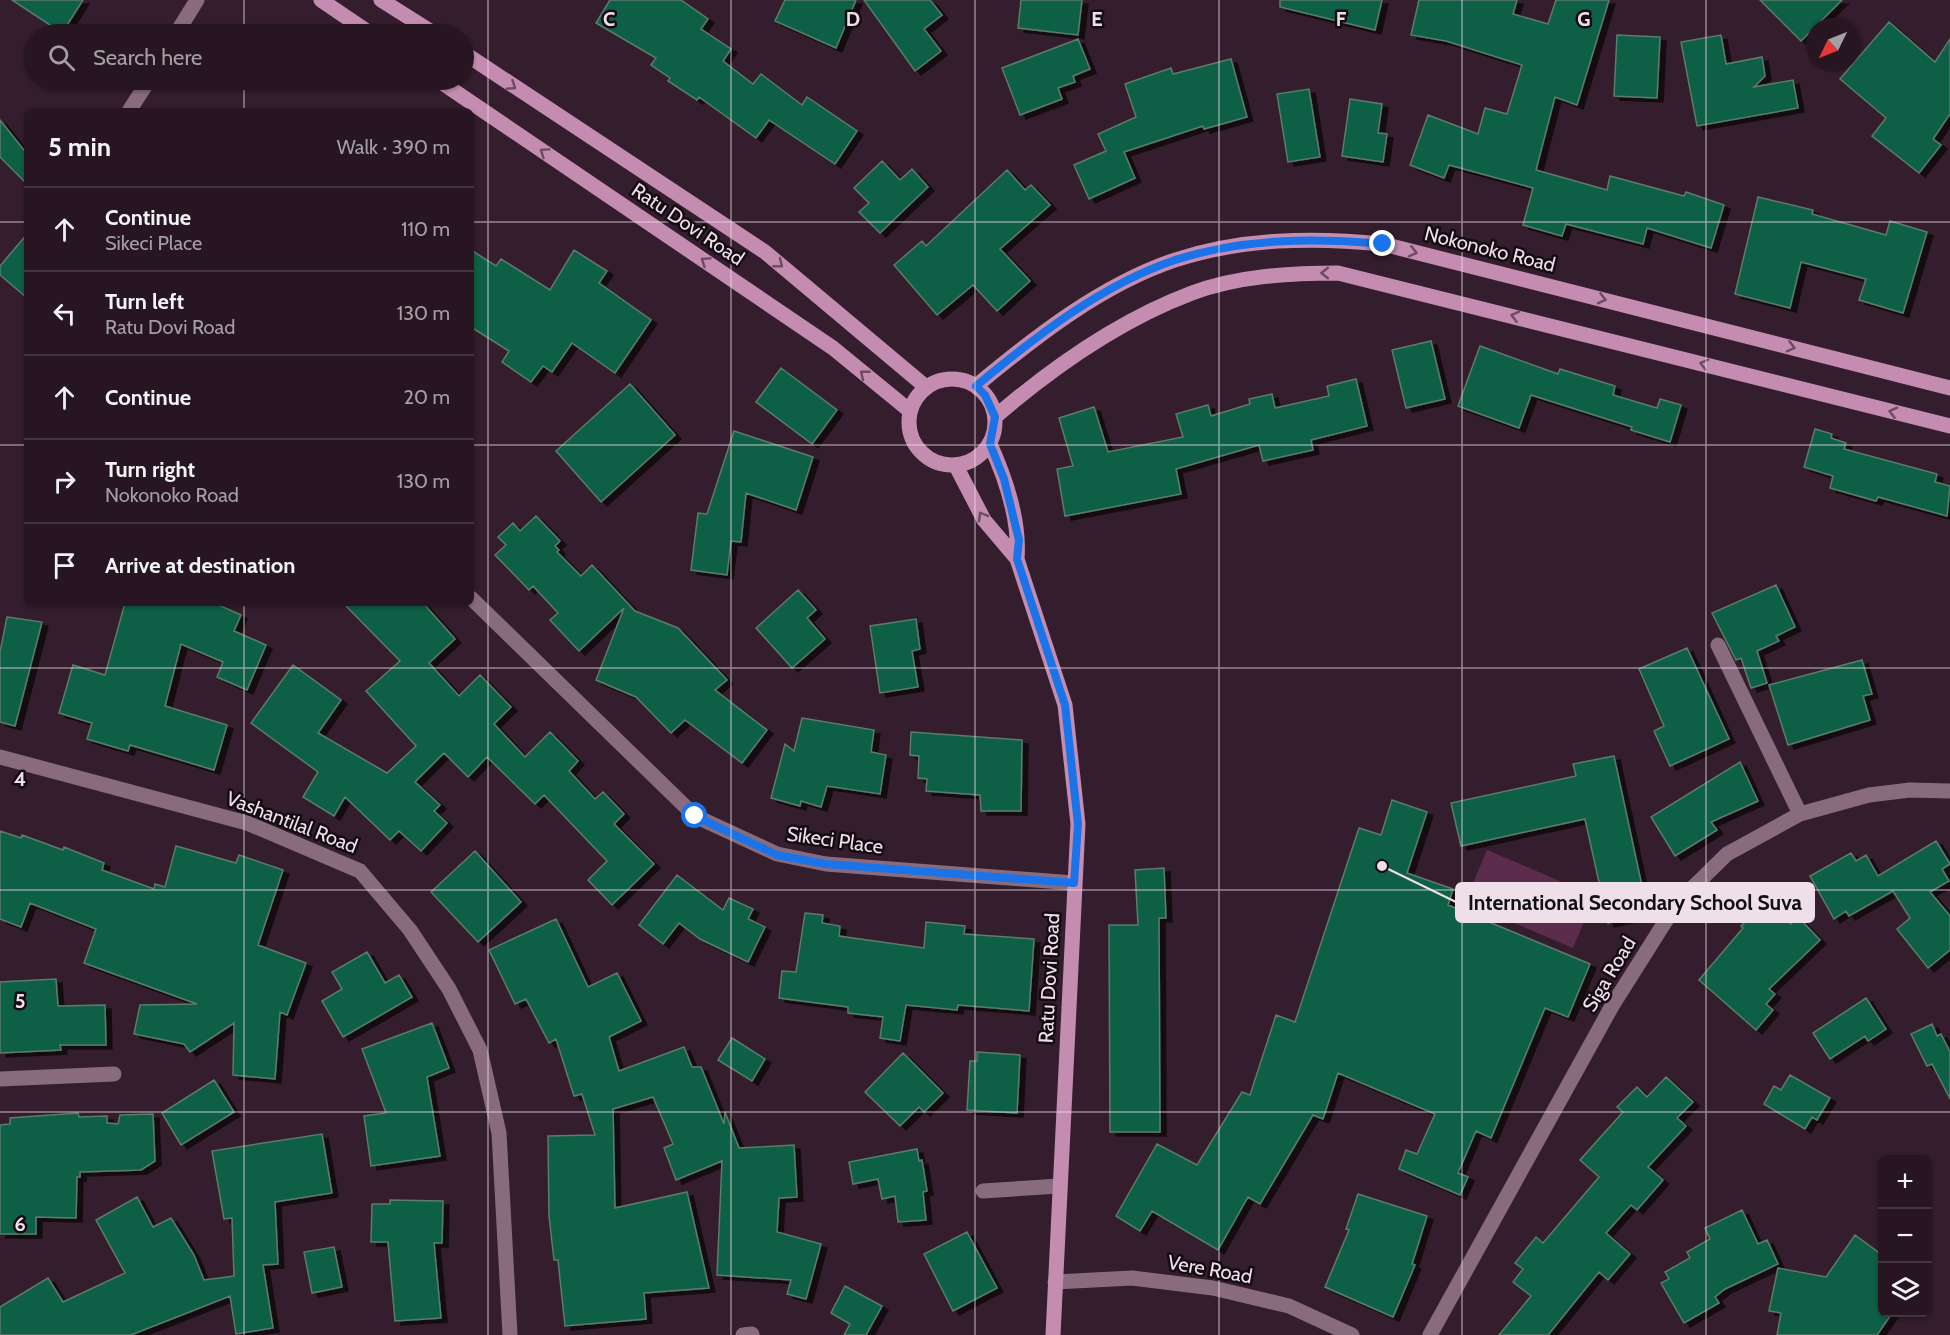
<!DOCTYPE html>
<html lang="en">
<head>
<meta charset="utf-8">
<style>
	:root { --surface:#271621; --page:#2f1f2a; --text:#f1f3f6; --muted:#a49fa5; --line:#43353f }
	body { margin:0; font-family:Cabin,sans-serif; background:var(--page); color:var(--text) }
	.controls { position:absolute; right:18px; bottom:18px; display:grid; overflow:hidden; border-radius:9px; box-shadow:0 2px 4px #0004 }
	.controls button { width:54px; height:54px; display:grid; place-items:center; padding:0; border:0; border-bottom:2px solid var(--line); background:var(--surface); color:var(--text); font:30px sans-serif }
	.compass { position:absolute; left:1806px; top:18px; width:54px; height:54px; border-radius:50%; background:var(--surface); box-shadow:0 2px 4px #0004; rotate:227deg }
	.stop { position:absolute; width:18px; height:18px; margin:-14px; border:4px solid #1a73e8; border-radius:50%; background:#fff }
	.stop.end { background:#1a73e8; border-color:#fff; box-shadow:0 2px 6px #0008 }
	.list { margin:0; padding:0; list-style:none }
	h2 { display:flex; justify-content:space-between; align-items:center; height:78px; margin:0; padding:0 24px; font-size:26px }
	h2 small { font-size:20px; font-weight:400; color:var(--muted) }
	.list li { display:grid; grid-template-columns:39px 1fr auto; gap:18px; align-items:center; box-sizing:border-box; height:84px; padding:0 24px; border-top:2px solid var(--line) }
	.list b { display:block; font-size:22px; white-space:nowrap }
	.list p { margin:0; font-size:20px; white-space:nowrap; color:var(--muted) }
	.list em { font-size:20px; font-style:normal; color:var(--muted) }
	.icon { flex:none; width:33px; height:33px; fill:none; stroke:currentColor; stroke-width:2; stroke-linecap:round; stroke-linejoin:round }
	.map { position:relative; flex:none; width:1950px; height:1335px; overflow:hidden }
	.search { position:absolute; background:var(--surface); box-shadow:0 2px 4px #0004; left:24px; top:24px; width:450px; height:66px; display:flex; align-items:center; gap:15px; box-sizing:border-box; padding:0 21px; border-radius:33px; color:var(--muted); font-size:22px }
	.panel { position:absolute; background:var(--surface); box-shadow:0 2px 4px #0004; left:24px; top:108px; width:450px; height:498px; border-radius:9px }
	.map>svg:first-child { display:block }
</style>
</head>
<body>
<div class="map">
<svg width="1950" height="1335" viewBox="0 0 1950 1335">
	<defs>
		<filter id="shadow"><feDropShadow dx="6" dy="4" stdDeviation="0" flood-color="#0009"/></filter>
	</defs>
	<rect width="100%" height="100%" fill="#341d2c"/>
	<path fill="#5c2c4d" d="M1487,850L1595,896L1573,948L1465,902Z"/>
	<path fill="#0d5f44" stroke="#5b7b6c" stroke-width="1.5" filter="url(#shadow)" d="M12,0H83L62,33Z
		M610,0H681L708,19L701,29L731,49L723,61L753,84L761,74L802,105L807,97L857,131L835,164L769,120L756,138L699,97L697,100L668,81L670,78L651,65L656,58L596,23Z
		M785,0H856L836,48L775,21Z
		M864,0H930L942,15L924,29L941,51L915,71Z
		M1021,0H1082L1078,35L1018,28Z
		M1280,0H1382L1375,30L1280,7Z
		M1419,0H1517L1513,14L1548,24L1556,0H1609L1577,105L1555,97L1536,170L1607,190L1610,176L1684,196L1686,192L1724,205L1711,248L1647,228L1643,244L1566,224L1562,236L1523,225L1533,188L1449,165L1444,178L1410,165L1428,115L1478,134L1485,108L1507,114L1522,65L1446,41L1411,35Z
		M1760,0H1842L1801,41Z
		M1889,22L1935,62L1950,39V114L1933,139L1941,145L1919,173L1872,136L1886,118L1840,79Z
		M1617,35L1660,37L1657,98L1614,96Z
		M1721,35L1726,64L1762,57L1765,76L1754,87L1793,80L1798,108L1697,126L1681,42Z
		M1078,39L1090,69L1073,76L1075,82L1058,88L1062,99L1020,115L1002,68Z
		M1231,59L1247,117L1204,129L1203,126L1124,152L1135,178L1089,199L1074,165L1106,151L1098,134L1136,117L1125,84L1171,68L1173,74Z
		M1309,89L1320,157L1288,162L1277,94Z
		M1350,99L1382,104L1378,133L1387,134L1383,162L1342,156Z
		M0,120L27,154V184L0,157Z
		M882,161L900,180L912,169L928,187L880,233L859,212L869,203L854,188Z
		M1007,170L1025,190L1031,185L1050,205L1000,249L1030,281L997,311L973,285L937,315L894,265L922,241L926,246Z
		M1758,197L1813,210L1812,214L1886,235L1890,221L1927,232L1903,313L1859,300L1866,279L1801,262L1790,308L1735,294Z
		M27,234V298L0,275V266Z
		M471,250L496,266L501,259L550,290L574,250L607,271L599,283L651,320L615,373L572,343L552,372L543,366L531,382L502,362L509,351L471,327Z
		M1431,341L1445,399L1406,408L1392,350Z
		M1480,346L1558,374L1560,369L1615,386L1613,395L1657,408L1660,399L1681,405L1670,442L1631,430L1632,427L1531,395L1519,428L1458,406Z
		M781,368L837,410L812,444L756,402Z
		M1356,379L1367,426L1311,440L1313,450L1263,461L1259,445L1176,469L1181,494L1065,516L1057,469L1073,466L1059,418L1094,407L1108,452L1183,437L1176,414L1208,405L1211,416L1250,404L1249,399L1272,394L1275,408L1329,396L1327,386Z
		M630,384L675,435L601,502L556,451Z
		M1815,429L1832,434L1831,438L1846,443L1844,449L1937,474L1935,482L1950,486L1947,516L1878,497L1876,501L1830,488L1833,476L1804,467Z
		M734,431L813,457L796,510L746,493L741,542L731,541L727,575L691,570L698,513L707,514Z
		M536,516L560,541L555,546L559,550L557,552L581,576L592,565L635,611L678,628L727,680L715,690L767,730L742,763L685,720L671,733L636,697L596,680L624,608L579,651L550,620L558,613L533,586L529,590L495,555L506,545L498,537L513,523L520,531Z
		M1776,585L1795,627L1776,636L1779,641L1757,651L1767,683L1751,688L1741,658L1736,660L1712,613Z
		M798,590L816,610L807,618L825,639L792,668L756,628Z
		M125,603H214L241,615L234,631L266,645L247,690L217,677L223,662L181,644L165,706L227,725L214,770L130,745L128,751L87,739L92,723L59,713L73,665L105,675Z
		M343,603H423L455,639L429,663L459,696L480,675L511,707L494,724L525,757L550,732L578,761L569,771L595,799L603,792L624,814L614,824L654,864L612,905L588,880L607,861L544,795L535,804L487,757L468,777L444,753L415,782L440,805L434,811L447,823L421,851L399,831L390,840L345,797L334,816L303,797L318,772L251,723L293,665L341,700L318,733L387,773L416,746L366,691L400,661Z
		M7,617L42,622L15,726L0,722V652Z
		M916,619L920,649L912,651L918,687L880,693L870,626Z
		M1687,648L1729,739L1670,766L1654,731L1664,726L1639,669Z
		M1862,660L1872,694L1863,696L1870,720L1788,745L1769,685Z
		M802,718L874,730L871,752L886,755L880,794L827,786L821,807L801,801L800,806L771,798L785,744L794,751Z
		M911,732L1022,740L1021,811H981L980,795L926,791L927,779L918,778L919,756L910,755Z
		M1614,756L1648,914L1608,923L1585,819L1461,846L1451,803L1576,776L1573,764Z
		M1740,762L1758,801L1711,822L1717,830L1675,856L1651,817Z
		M1392,800L1427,812L1407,873L1453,889L1448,905L1590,964L1568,1017L1545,1008L1491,1138L1476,1131L1458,1173L1468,1177L1460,1195L1399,1169L1406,1150L1417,1154L1435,1114L1338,1073L1323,1119L1313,1115L1260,1204L1248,1197L1218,1250L1152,1211L1140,1231L1116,1216L1157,1144L1197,1165L1242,1092L1250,1095L1276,1015L1295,1022L1359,828L1381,835Z
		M0,831L21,838L22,835L63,850L64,847L104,863L102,870L154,889L155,884L165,887L176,846L236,863L239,855L283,870L258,945L306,963L287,1015L280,1012L275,1079L233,1075L234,1023L190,1052L184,1044L134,1034L140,1005L197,1004L84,963L96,929L30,903L21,927L0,919Z
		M1936,841L1950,864L1942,869L1949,881L1930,892L1950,916V950L1928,968L1897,929L1910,918L1893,891L1849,916L1846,911L1834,919L1810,876L1851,853L1856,861L1866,855L1878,876Z
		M475,851L521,902L478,942L431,892Z
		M1164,868L1166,918H1159L1160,1132H1110L1109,925H1138L1135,870Z
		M677,875L723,910L729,898L753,909L748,919L765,927L748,962L700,939L679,923L663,944L639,925Z
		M1768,900L1791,924L1798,917L1820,940L1769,989L1775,994L1766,1004L1773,1010L1756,1030L1699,980L1743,928L1741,926Z
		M805,913L823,915L822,923L840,926L839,936L924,948L926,922L965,926L964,934L1034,939L1029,1011L958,1005L957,1010L906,1005L900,1041L880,1038L883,1017L848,1013V1007L779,998L782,971L796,972Z
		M556,919L588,987L617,973L641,1021L609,1037L619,1071L684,1047L692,1067H701L724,1124L725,1112L739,1148L794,1145L797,1197L779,1198L777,1232L821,1244L806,1299L787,1294L791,1280L717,1275L722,1161L676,1180L664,1148L673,1144L653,1097L613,1109L615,1208L687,1192L709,1288L644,1293L646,1319L565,1326L558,1260H554L549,1216L548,1136L595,1135L582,1094L574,1096L556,1039L549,1043L526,999L515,1004L489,950Z
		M367,952L385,983L399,975L412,997L343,1037L322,1001L342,989L332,972Z
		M56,979L58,1006L105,1005L106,1045H60L61,1050L0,1053V982Z
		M1866,998L1886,1029L1868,1041L1865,1036L1830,1059L1813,1033Z
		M432,1023L449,1068L427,1077L440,1156L371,1166L364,1116L386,1113L362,1049Z
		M1932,1024L1937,1036L1941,1034L1950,1052V1099L1932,1064L1927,1066L1911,1034Z
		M732,1038L765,1059L752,1081L718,1060Z
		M977,1052L1020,1055L1017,1113L967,1110L970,1061H977Z
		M903,1053L943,1093L924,1112L919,1107L900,1126L865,1092Z
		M1790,1075L1830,1098L1817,1120L1812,1117L1805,1129L1764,1104L1774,1086L1781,1090Z
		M1666,1077L1693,1102L1677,1118L1686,1126L1648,1167L1663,1180L1637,1210L1631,1205L1606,1233L1630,1254L1608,1280L1599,1272L1548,1335H1499L1531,1296L1513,1282L1523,1269L1515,1263L1536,1237L1543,1243L1599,1177L1580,1160L1623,1112L1617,1107L1637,1087L1647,1097Z
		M214,1080L234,1112L181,1145L162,1113Z
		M78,1113L79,1117L107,1116V1123L118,1124L120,1115L153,1114L155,1161L141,1170L80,1172V1177H77L76,1218L36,1217V1234H0V1125L10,1124V1118Z
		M322,1134L332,1193L275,1202L278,1264L263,1265L273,1328L236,1334L230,1296L131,1335H0V1307L48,1278L63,1302L125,1273L96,1220L137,1197L153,1227L171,1218L194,1255L204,1280L234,1276L232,1218L224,1219L212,1151Z
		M917,1149L919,1161L922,1160L927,1191L923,1192L926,1220L898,1222L895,1196L882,1199L878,1179L853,1184L849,1162Z
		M1358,1194L1427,1216L1412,1264L1415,1265L1393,1317L1325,1287L1349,1230L1346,1229Z
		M390,1200L443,1201L442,1243H434L441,1318L395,1321L388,1242H371L372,1204H390Z
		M1742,1210L1758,1244L1767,1240L1778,1264L1725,1289L1715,1297L1719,1303L1684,1323L1661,1283L1669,1279L1665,1272L1690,1258L1687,1252L1710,1239L1705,1228Z
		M967,1232L997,1288L953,1311L924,1254Z
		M1855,1235L1882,1255V1312H1893L1877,1335H1777L1781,1313L1769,1311L1778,1268L1826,1277Z
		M334,1247L342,1287L312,1293L304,1252Z
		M845,1286L882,1306L866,1335H844L850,1324L831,1313Z"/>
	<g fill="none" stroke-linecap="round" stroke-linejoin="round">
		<path stroke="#886c7e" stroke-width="15" d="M176,34L197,0
			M129,111L149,80
			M471,598L695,816L777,854L826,864L1074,883
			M1718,645L1800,814
			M0,757L247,823L360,871L410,930L449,989L480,1050L499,1133L510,1335
			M0,1079L114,1074
			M983,1191L1059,1186
			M1055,1282L1132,1278L1213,1288L1289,1306L1352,1335
			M743,1335L752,1334
			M1430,1335L1612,1006L1677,903L1727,854L1800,814L1869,795L1910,790L1950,791"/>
		<path stroke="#c58cb1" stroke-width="15" d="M321,0L371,34
			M381,0L435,34
			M464,53L765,252L926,387
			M438,80L833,348L910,411
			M909 422a43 43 0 1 1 86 0a43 43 0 1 1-86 0Z
			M976,386C1035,337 1101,285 1175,260C1243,238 1313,237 1383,244L1950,388
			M995,417C1053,367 1120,320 1192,293C1237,276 1290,273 1338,273L1950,426
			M990,444C1006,479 1020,521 1017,559L1065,705L1078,824L1053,1335
			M956,466L984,520L1017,559"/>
	</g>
	<defs><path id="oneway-chevron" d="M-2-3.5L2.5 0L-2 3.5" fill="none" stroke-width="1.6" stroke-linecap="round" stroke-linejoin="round" transform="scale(1.5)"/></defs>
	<g stroke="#6d4c62">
		<use href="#oneway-chevron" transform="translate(512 86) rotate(33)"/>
		<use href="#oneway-chevron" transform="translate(544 152) rotate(-146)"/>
		<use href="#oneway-chevron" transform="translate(1413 252) rotate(14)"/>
		<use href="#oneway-chevron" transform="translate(705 261) rotate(-146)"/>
		<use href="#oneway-chevron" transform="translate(779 264) rotate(39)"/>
		<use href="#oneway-chevron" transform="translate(1325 273) rotate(-180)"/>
		<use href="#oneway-chevron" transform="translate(1602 299) rotate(14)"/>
		<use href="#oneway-chevron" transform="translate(1515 316) rotate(-166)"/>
		<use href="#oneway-chevron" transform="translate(1791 347) rotate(14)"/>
		<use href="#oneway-chevron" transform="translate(1704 364) rotate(-166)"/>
		<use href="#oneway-chevron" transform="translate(864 374) rotate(-141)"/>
		<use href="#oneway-chevron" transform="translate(1893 412) rotate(-166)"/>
		<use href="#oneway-chevron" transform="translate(982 516) rotate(-120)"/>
	</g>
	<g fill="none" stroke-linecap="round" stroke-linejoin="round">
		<path stroke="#1a73e8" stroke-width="8" d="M695,816L777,855L826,864L1074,883L1078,824L1065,705L1017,559L1019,540L1004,479L990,444L995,417L985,395L976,386C1035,337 1101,285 1175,260C1243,238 1313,238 1383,244"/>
	</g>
	<path fill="none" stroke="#efdfe9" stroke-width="1.5" stroke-opacity="0.55" d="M244,0V34M488,0V1335M731,0V1335M975,0V1335M1219,0V1335M1462,0V1335M1706,0V1335M244,80V111M0,222H27M471,222H1950M0,445H27M471,445H1950M244,603V1335M0,668H1950M0,890H1950M0,1112H1950"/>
	<g text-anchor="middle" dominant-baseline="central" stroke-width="5" stroke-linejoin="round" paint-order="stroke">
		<g font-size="20" fill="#efdfe9" stroke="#150b12">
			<text transform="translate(688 224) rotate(34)">Ratu Dovi Road</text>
			<text transform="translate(1490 249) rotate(14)">Nokonoko Road</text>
			<text transform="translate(292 822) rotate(21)">Vashantilal Road</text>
			<text transform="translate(835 840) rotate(8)">Sikeci Place</text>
			<text transform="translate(1609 974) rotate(-59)">Siga Road</text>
			<text transform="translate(1049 978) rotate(-87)">Ratu Dovi Road</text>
			<text transform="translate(1210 1269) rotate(10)">Vere Road</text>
		</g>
	</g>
	<g font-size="20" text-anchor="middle" font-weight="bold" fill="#efdfe9" stroke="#150b12" stroke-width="5" stroke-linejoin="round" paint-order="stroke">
		<text x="609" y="26">C</text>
		<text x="853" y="26">D</text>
		<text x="1097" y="26">E</text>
		<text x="1341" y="26">F</text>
		<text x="1584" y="26">G</text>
		<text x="20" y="786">4</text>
		<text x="20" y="1008">5</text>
		<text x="20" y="1231">6</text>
	</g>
	<path fill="none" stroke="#efdfe9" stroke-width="2" d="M1382 866L1456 902"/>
	<circle fill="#efdfe9" stroke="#150b12" stroke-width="2" cx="1382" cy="866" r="6"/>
	<rect fill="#efdfe9" stroke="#efdfe9" stroke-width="2" x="1456" y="883" width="358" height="39" rx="6"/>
	<g font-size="21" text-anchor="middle" font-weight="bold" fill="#111">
		<text x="1635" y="910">International Secondary School Suva</text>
	</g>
</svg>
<div class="controls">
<button>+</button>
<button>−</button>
<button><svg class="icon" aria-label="layers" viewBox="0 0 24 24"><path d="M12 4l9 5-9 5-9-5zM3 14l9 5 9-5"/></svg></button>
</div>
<svg class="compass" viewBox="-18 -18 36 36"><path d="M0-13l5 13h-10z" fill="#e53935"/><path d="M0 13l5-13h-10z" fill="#a49fa5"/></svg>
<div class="stop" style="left:695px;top:816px"></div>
<div class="stop end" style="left:1383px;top:244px"></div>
<div class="search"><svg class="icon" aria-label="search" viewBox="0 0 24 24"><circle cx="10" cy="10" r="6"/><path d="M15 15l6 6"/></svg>Search here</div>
<section class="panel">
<h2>5 min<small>Walk · 390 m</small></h2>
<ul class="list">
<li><svg class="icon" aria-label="ahead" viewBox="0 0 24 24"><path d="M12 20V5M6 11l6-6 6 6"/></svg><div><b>Continue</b><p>Sikeci Place</p></div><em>110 m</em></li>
<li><svg class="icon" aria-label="left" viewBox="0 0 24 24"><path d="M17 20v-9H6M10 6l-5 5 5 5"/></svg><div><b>Turn left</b><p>Ratu Dovi Road</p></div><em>130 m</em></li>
<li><svg class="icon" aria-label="ahead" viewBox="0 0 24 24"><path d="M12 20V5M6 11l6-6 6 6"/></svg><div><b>Continue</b></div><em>20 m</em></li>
<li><svg class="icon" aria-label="right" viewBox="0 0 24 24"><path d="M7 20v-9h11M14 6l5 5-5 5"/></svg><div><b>Turn right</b><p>Nokonoko Road</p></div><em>130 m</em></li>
<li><svg class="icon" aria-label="arrive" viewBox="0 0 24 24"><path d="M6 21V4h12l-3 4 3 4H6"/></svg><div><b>Arrive at destination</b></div></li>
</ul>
</section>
</div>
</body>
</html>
